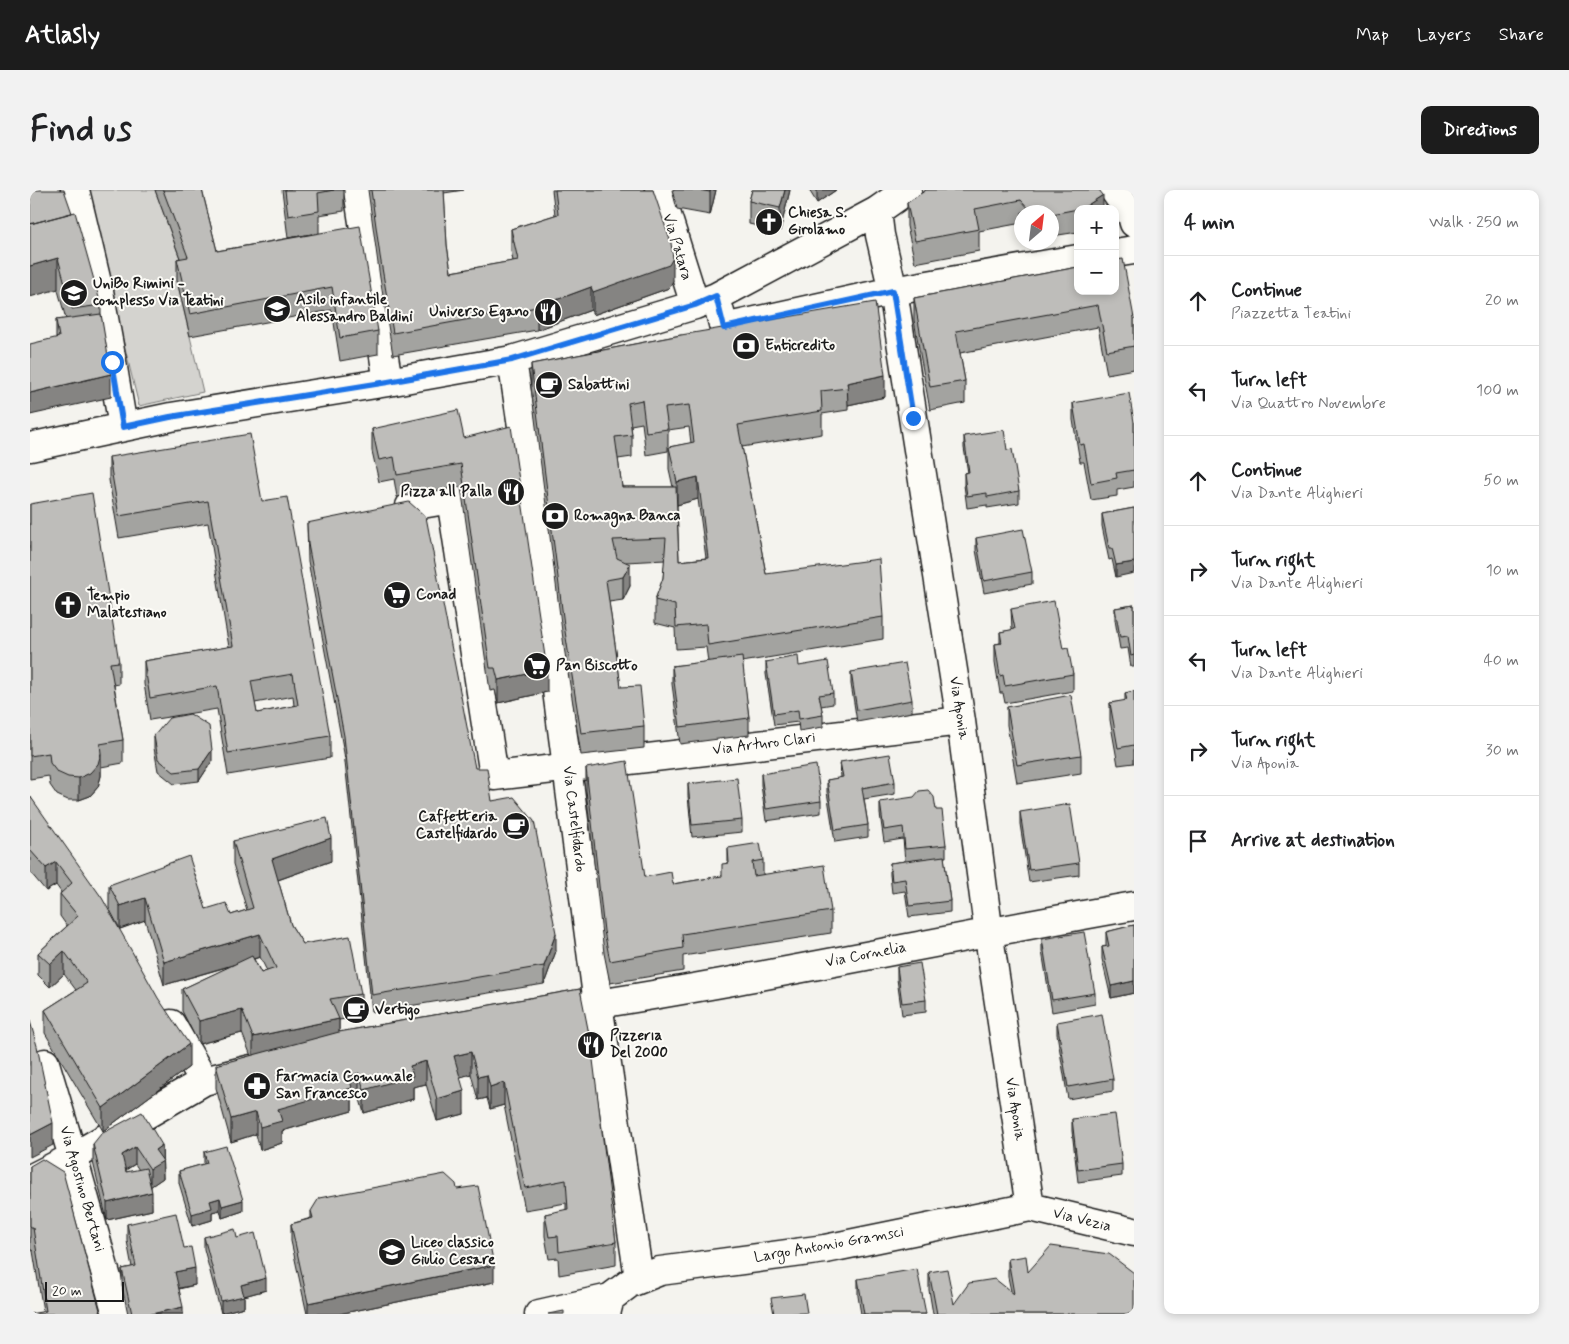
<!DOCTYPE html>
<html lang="en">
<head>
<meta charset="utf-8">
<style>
	:root { --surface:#fff; --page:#f2f2f2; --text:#202124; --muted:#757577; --line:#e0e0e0; --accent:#1c1c1c }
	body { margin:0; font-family:Mynerve,sans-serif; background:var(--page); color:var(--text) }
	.controls { position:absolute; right:15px; top:15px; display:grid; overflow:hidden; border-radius:10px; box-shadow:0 2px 8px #0003 }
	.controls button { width:45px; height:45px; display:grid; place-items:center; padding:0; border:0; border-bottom:1px solid var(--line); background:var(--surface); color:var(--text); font:25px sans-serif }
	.compass { position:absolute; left:984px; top:15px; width:45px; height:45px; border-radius:50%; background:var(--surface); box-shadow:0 2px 8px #0003; rotate:28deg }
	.scale { position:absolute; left:15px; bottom:12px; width:79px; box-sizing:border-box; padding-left:5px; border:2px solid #1c1c1c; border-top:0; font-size:14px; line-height:18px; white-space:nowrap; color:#1c1c1c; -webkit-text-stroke:4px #fdfcf7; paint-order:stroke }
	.stop { position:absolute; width:15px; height:15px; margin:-11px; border:4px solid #1a73e8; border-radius:50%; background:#fff }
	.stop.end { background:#1a73e8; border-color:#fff; box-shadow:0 1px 5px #0008 }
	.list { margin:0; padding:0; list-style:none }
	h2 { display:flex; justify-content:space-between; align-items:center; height:65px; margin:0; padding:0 20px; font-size:21px }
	h2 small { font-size:16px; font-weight:400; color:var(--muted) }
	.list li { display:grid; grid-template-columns:32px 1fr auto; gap:15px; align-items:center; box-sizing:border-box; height:90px; padding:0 20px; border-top:1px solid var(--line) }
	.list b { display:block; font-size:19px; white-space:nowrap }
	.list p { margin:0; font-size:16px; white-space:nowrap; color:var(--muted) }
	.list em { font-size:16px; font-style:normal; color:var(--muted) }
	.icon { flex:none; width:28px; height:28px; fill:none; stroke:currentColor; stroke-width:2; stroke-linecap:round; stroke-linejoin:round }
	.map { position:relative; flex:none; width:1104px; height:1124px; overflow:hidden; border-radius:10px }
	header { display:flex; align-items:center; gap:30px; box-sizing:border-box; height:70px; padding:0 25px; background:var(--accent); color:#fff }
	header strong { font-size:24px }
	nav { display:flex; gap:28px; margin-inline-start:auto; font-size:18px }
	.intro { display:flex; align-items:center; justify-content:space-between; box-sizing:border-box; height:120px; padding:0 30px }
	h1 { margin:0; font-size:35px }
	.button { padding:12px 22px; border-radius:10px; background:var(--accent); color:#fff; font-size:18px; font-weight:700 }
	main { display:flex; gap:30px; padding:0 30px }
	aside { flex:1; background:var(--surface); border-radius:10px; box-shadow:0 2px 8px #0003 }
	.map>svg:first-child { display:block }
</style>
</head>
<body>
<header>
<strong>Atlasly</strong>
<nav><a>Map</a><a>Layers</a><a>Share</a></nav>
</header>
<div class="intro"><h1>Find us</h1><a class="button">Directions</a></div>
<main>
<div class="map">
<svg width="1104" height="1124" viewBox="0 0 1104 1124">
	<rect width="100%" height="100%" fill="#f4f3ee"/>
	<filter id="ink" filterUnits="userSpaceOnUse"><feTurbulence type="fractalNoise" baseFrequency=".02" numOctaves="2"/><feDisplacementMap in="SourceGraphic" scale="10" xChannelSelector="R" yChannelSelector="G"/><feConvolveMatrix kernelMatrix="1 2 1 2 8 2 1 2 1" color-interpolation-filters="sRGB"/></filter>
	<g filter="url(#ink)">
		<path fill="#d4d3cf" stroke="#787876" d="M57,0H125L158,90L147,91L173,202L109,216Z"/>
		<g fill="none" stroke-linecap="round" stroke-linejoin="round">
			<g stroke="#1c1c1c" stroke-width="31">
				<path id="minor" d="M45,0L69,101L82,172L93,237
					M328,0L358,192
					M629,0L665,115
					M1084,0L1102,26L1104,33
					M847,21L850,45L863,101L931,531L961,760L1000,1017
					M1085,63L1104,60
					M686,107L694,138L863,101L1048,69
					M482,170L495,256L568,814L609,1088
					M0,257L141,227L358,192L482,170L665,115L686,107L847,21L877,0
					M380,316L421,309L464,586L931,531
					M516,822C713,793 908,750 1104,716
					M141,834L174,891
					M15,873L43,967L87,1124
					M0,989L43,967L174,891L221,879
					M509,1124L580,1108
					M576,1124L580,1108L600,1093L630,1081L795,1059L1000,1017L1104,1042"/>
			</g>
			<use href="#minor" stroke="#fdfcf7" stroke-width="28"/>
		</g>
		<path fill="#a3a3a0" stroke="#1c1c1c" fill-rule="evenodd" d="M0,0L71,115V124L81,207L26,148V130L36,129Z
			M125,0H172L187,61L282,44L258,48L252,0H314V21L289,25V43L348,141V164L310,171L302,120L160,146L147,91V69L150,68Z
			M338,0H434L414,3L417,55L421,82L483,71L481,61V39L525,25L522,0H623L643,91L639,98L563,125L561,120L507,140L363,165L350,88Z
			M642,0H686L680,25L647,19Z
			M722,0H760L750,41L719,34V11Z
			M779,0H806L787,13Z
			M896,0L1073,19H1048V42L1022,46V22H992V33L949,41V61L885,73L877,36V13Z
			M1048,77L1104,128V179L1077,184L1068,137L930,163L935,191V213L900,220L884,130V108Z
			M651,145L855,207L818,215V220L792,224V244L712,257L736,384L853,427V449L712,472L719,528V545L650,554L642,494V476L678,472L676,457L646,459L645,438L625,433V410L633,388L635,370L596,372L600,396L593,410L579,412L591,497L614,536V558L551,565L534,457L501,197V174ZM612,233L616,265L638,261V240L659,237L661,253L639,257V279L643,297H592L588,269L602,267V245L601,235ZM668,309L676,368L649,371L647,315Z
			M1043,213L1104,232V297L1087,300V306L1061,310L1054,272H1050L1043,230Z
			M342,239L434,248L517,502L468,513L465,500L460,501L431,297L367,307L364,289L349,292L342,261Z
			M934,246L977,260L989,301V313L957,318V315L937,318L934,295V283H938L934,258Z
			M79,267L232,311L300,546V568L198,585L187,519L120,530L114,494V471L199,457L178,333L89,348L79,290ZM263,506L264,516L227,523L225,513Z
			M0,314L89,472V494L84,495L93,550V573L71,577V586L68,597L60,606L49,610H38L27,605L20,595L19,586L0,589Z
			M1104,318L1086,387L1082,369L1079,370L1072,336V324Z
			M277,333L445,578L462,611L526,761L514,794L342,822L314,563L278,371Z
			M946,348L1002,382V394L954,403L946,360Z
			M1104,415V477H1101L1098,458L1090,459L1085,430V418Z
			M981,419L1033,459L1043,484V501L975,513L973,503H970L965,472V454L970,453V442L982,440Z
			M736,472L769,476L803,503V514L791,516L793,525V537L769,541L768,532L744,535L736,484Z
			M821,482L882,510V522L827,532L821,494Z
			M1104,501V573L1088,575L1080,530V513L1095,511V503Z
			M977,517L1051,565V583L987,593L977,535Z
			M124,546L182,571L169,591L144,594L128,581L124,558Z
			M810,572L865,592V604L834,609L838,635V647L805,652L797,602V590L811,588Z
			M556,578L615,687L643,694L692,686L698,673V658L733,670V684L801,721V743L653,766V781L580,793L574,763L556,600Z
			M731,584L791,611V623L736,631L731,595Z
			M658,594L712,630V642L662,647L658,606Z
			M0,606L159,877L73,941L15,843V820L46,800L34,784L20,797L8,785V763L37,736L30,726V704L31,702L26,695L16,701L0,682Z
			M850,612L906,620L916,655V667H914L920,711V722L879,727L875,701L862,703L860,685V673L875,671L873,649L854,652L850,624Z
			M990,622L1049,673V685L999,692L990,634Z
			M203,651L301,671L248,690L261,735L273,754L331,804V827L309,830V842L550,799L586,1052V1075L529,1085L528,1068L519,1069L515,1046V1024L536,1020V1013L495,1020L474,915L460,919L457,908L448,910L441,884L430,887L434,924L407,931L396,894L383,897V909L334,923L329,906L322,908V921L252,941V953L230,960L226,944L201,952L186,898V875L221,866L212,843L169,854L152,821V799L204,775L134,795L115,730L90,739L79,718V695L201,725L217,720L203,674ZM230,767L237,781L231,783L224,769Z
			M1104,735V803L1081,808L1072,769V757L1076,756V742Z
			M1012,749L1065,803V814L1022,822L1012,761Z
			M867,777L896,810V822L872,825L867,789Z
			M1027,832L1083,889V901L1038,909L1027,844Z
			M1042,929L1092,974V986L1048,992L1042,941Z
			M63,954L132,955L133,988L121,996L122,1020L77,1030L63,972ZM105,974L109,980L96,982V980Z
			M174,962L213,1021L192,1028L190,1020L182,1022V1030L162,1036L149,993V981L174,974Z
			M0,976L71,1124L13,1121L3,1061L0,1059Z
			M427,999L464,1092L309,1124H277L261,1051V1034L281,1028V1021Z
			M97,1034L154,1058L165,1095L149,1099L153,1124H98L92,1096V1079L102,1077L97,1051Z
			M174,1047L207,1048L236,1100L214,1106V1117L191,1123L174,1059Z
			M978,1069L998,1082L1104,1124H903L899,1100V1082L924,1114L981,1101L978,1087Z
			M828,1089L896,1124H831L828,1106Z"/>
		<path fill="#858482" stroke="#1c1c1c" d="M680,0H686L680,25Z
			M755,0H760L750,41V18Z
			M787,0H806L787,13Z
			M1073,5V19H1053V18Z
			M28,68V99L0,107V76Z
			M643,68V91L639,98L563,125V102Z
			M561,97V120L507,140V117Z
			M81,184V207L0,225V203Z
			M855,185V207L818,215L817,193Z
			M668,287V309L647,315V292Z
			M1104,372V383L1086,387V375Z
			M600,374V396L593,410V387Z
			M517,480V502L468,513V490Z
			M182,560V571L169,591V579Z
			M71,563V586L68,597L60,606L49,610V588Z
			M301,648V671L242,692V669Z
			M26,672V695L16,701V678Z
			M115,708V730L90,739V716Z
			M526,743V761L514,794V776Z
			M230,744V767L134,795V772Z
			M34,761V784L20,797V774Z
			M1104,791V803L1081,808V796Z
			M212,820V843L169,854V831Z
			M309,829V851L223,870V847Z
			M159,854V877L73,941V918Z
			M441,862V884L424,889V866Z
			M396,871V894L383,897V909L334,923V900L380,876Z
			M329,883V906L322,908V921L252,941V953L230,960V937L248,919L319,886Z
			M457,885V908L448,910V887Z
			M474,892V915L460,919V897Z
			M434,901V924L407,931V909Z
			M226,922V944L201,952V929Z
			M23,933V955L0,967V945Z
			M132,955L133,988L120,997V979L125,960Z
			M105,957V974L92,982V965Z
			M122,1002V1020L77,1030V1013Z
			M190,1008V1020L182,1022V1030L162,1036V1024L180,1011Z
			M213,1010V1021L192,1028V1016Z
			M464,1075V1092L309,1124H278V1113Z
			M165,1078V1095L145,1099V1082Z
			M236,1088V1100L214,1106V1117L191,1123V1111L211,1095Z
			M153,1117V1124H121Z"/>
		<path fill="#bebdba" stroke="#1c1c1c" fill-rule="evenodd" d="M0,0H34L42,23L0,34Z
			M133,0H172L187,61L330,36L348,141L310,148L302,97L160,124L147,69L158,67Z
			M255,0H304L288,3L289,21L258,26Z
			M341,0H414L417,55L421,82L488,70L481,39L528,24L525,0H623L641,53L643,68L639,75L563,102L561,97L507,117L363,143L350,66Z
			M668,0H680V2Z
			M722,0H755L750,18L719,11Z
			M896,0H1069L1073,5L1053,18L1022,24V22H1002L991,10L945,19L949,39L885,51L877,13Z
			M45,22L71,115L42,119L28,68L0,76V34Z
			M1093,69L1104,128V156L1077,161L1068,115L926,141L935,191L900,197L884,108L1048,77V101H1085V70Z
			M845,112L855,185L817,193L818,198L791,201L792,221L708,235L736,384L849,369L853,427L678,455L676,434L646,437L645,415L625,410L633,388L636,348L583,350L587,368L600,374L593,387L576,390L591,497L610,496L614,536L551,543L534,435L501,174L651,145ZM612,210L616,242L638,239L635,218L659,215L664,252L639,257L647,292L668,287L678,368L649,371L646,297H592L585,247L602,245L598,213Z
			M71,124L81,184L0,203V154L29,147L26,130Z
			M1099,203L1104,232V280L1086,283L1087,288L1061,293L1054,254L1050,255L1043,213Z
			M428,220L434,248L481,236L517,480L468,490L465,478H460L431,274L367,285L364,267L349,270L342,239Z
			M974,240L977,260L982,259L989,301L957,307V303L937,306L934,283L939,282L934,246Z
			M220,244L232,311L257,307L300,546L198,563L187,496L120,508L114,471L203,456L178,311L89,326L79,267ZM263,484L268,515L227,523L221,491Z
			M62,303L89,472L80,473L93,550L70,554L71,563L68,574L60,583L49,588L38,587L27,582L20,573L19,563L0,566V314Z
			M379,312L396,327L445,578H457L462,611L484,607L504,631L526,743L514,776L342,805L314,546L278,354L277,333Z
			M1104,318V372L1086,375L1082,358H1079L1072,324Z
			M993,339L1002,382L954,391L946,348Z
			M1024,411L1033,459L1038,458L1043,484L975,496L973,485L970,486L965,454L972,453L970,442L985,439L981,419Z
			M1104,415V465L1101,466L1098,446L1090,447L1085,418Z
			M768,466L769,476L798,471L803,503L789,505L793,525L769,529L768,520L744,524L736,472Z
			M712,467L719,528L650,537L642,476Z
			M875,473L882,510L827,520L821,482Z
			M1104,501V555L1088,558L1080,513L1097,510L1095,503Z
			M1041,505L1051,565L987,575L977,517Z
			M160,524L179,536L182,560L169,579L144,582L128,569L124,546L139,528Z
			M860,564L865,592L832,598L838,635L805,640L797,590L813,587L810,572Z
			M597,571L615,687L641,682L643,694L692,686V674L699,673L698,658L730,653L733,670L722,672L724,686L794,675L801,721L652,744L653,758L580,771L574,741L556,578Z
			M786,575L791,611L736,619L731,584Z
			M707,588L712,630L662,635L658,594Z
			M898,600L904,607L906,620H912L916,655L875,659L873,637L854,640L850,612L884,607L889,601Z
			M0,606L72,708L128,808L159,854L73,918L15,820L57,793L34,761L20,774L8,763L48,726L30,704L42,693L26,672L16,678L0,660Z
			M1040,614L1049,673L999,680L990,622Z
			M297,628L301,648L242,669L261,735L273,754L320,746L331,804L300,809L309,829L223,847L212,820L169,831L152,799L222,766L231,783L246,778L230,744L134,772L115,708L90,716L79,695L159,666L176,719L196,713L201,725L223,718L203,651Z
			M914,666L920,711L879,716L875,689L862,691L860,673Z
			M1104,735V791L1081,796L1072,757L1079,756L1076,742Z
			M1054,742L1065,803L1022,810L1012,749Z
			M890,773L896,810L872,813L867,777Z
			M550,799L561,854L586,1052L529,1062L528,1046L519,1047L515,1024L538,1019L536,990L495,998L474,892L460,897L457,885L448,887L441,862L424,866L434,901L407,909L396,871L380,876L383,886L334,900L329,883L319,886L322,898L248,919L252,931L230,937L226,922L201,929L186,875L309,842Z
			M1072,824L1083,889L1038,897L1027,832Z
			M0,831L7,856L23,933L0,945Z
			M112,922L132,955L125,960L133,971L120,979L105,957L92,965L96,982L116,978L122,1002L77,1013L63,954L71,944Z
			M1085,924L1092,974L1048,980L1042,929Z
			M196,956L213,1010L192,1016L190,1008L180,1011L182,1018L162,1024L149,981L177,973L174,962Z
			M12,969L33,982L71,1124H0L16,1121L3,1038L0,1036V976Z
			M415,984L426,994L427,999L448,996L464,1075L278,1113L261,1034L283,1028L281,1021L289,1008Z
			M146,1023L154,1058L161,1057L165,1078L145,1082L153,1117L121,1124H102L92,1079L106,1076L97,1034Z
			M205,1039L207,1048L225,1043L236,1088L211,1095L214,1106L191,1111L174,1047Z
			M1021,1056L1079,1064L1104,1083V1124H907L899,1082L917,1079L924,1114L939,1093L965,1089L984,1104L978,1069L996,1066L998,1082Z
			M887,1079L896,1124H834L828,1089Z
			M774,1104L777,1123L744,1124L741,1108Z
			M534,1121V1124H518Z"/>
	</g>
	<g fill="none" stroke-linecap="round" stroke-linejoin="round" filter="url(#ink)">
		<path stroke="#1a73e8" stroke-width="6" d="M82,172L93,237L140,227L358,192L482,170L665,115L686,106L694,138L863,101L883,228"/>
	</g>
	<defs>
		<g id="church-disc" transform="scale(1.4375)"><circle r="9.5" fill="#1c1c1c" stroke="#fdfcf7"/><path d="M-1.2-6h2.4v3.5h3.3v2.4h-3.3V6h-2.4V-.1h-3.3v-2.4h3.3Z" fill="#fff"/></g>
		<g id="university-disc" transform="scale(1.4375)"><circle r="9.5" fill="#1c1c1c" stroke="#fdfcf7"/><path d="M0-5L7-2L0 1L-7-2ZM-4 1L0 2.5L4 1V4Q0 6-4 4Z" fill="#fff"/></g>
		<g id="school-disc" transform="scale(1.4375)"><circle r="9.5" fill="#1c1c1c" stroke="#fdfcf7"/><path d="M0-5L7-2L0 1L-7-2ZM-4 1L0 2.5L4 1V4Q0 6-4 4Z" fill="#fff"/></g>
		<g id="restaurant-disc" transform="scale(1.4375)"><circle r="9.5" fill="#1c1c1c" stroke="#fdfcf7"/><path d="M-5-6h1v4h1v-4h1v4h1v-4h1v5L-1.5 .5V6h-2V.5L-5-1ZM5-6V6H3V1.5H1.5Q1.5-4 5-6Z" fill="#fff"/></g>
		<g id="bank-disc" transform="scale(1.4375)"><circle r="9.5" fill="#1c1c1c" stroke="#fdfcf7"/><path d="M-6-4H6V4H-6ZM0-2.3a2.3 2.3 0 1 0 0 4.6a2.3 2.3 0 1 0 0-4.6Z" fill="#fff"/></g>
		<g id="cafe-disc" transform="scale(1.4375)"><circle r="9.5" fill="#1c1c1c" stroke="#fdfcf7"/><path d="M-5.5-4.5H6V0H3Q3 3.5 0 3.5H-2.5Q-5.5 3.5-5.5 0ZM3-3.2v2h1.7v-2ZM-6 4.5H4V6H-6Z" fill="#fff"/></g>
		<g id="supermarket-disc" transform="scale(1.4375)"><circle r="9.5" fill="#1c1c1c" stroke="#fdfcf7"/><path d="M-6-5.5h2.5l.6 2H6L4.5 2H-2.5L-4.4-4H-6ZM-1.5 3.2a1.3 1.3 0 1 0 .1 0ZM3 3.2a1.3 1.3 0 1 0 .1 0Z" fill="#fff"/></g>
		<g id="pharmacy-disc" transform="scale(1.4375)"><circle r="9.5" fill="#1c1c1c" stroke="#fdfcf7"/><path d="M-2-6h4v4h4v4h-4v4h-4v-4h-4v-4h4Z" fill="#fff"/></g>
	</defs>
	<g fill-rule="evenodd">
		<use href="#church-disc" x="739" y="32"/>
		<use href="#university-disc" x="44" y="103"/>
		<use href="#school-disc" x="247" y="119"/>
		<use href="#restaurant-disc" x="518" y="122"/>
		<use href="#bank-disc" x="716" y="156"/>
		<use href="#cafe-disc" x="519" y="195"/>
		<use href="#restaurant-disc" x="481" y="302"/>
		<use href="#bank-disc" x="525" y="326"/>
		<use href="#supermarket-disc" x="367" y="405"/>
		<use href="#church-disc" x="38" y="415"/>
		<use href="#supermarket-disc" x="507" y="476"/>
		<use href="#cafe-disc" x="486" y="636"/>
		<use href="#cafe-disc" x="326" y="820"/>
		<use href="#restaurant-disc" x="561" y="855"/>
		<use href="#pharmacy-disc" x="227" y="896"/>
		<use href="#school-disc" x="362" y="1062"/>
	</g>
	<g text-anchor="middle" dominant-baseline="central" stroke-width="4" stroke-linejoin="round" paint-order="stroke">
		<g font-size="15" font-weight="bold" fill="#1c1c1c" stroke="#fdfcf7" text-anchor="start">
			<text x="758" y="23">Chiesa S.<tspan x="758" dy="17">Girolamo</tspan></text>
			<text x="63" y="94">UniBo Rimini -<tspan x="63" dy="17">complesso Via Teatini</tspan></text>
			<text x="266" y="110">Asilo infantile<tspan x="266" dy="17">Alessandro Baldini</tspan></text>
			<text x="499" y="122" text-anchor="end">Universo Egano</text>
			<text x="735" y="156">Enticredito</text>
			<text x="538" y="195">Sabattini</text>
			<text x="462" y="302" text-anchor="end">Pizza all Palla</text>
			<text x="544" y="326">Romagna Banca</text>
			<text x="386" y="405">Conad</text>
			<text x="57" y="406">Tempio<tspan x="57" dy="17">Malatestiano</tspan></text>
			<text x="526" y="476">Pan Biscotto</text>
			<text x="467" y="627" text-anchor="end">Caffetteria<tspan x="467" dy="17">Castelfidardo</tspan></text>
			<text x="345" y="820">Vertigo</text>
			<text x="580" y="846">Pizzerıa<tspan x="580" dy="17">Del 2000</tspan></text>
			<text x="246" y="887">Farmacia Comunale<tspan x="246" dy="17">San Francesco</tspan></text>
			<text x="381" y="1053">Liceo classico<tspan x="381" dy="17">Giulio Cesare</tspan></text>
		</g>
		<g font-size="15" fill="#1c1c1c" stroke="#fdfcf7">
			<text transform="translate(647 57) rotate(73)">Via Patara</text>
			<text transform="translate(929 518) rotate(81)">Via Aponia</text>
			<text transform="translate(734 554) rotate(-7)">Via Arturo Clari</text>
			<text transform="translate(544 629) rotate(83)">Via Castelfidardo</text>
			<text transform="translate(836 765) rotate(-11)">Via Cornelia</text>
			<text transform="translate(985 919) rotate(81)">Via Aponia</text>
			<text transform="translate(52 999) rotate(74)">Via Agostino Bertani</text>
			<text transform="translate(1052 1030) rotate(14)">Via Vezia</text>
			<text transform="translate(799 1055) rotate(-10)">Largo Antonio Gramsci</text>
		</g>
	</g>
</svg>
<div class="controls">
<button>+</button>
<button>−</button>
</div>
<svg class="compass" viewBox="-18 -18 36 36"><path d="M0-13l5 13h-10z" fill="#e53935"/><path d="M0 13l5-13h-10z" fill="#757577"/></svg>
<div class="scale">20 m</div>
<div class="stop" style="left:82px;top:172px"></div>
<div class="stop end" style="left:883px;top:228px"></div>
</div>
<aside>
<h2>4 min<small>Walk · 250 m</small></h2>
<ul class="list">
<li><svg class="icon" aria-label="ahead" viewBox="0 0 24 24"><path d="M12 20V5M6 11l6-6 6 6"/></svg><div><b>Continue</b><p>Piazzetta Teatini</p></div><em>20 m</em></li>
<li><svg class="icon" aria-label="left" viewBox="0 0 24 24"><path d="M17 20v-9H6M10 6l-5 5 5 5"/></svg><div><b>Turn left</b><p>Via Quattro Novembre</p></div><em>100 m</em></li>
<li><svg class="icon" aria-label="ahead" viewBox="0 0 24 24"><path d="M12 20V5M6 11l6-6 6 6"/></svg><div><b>Continue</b><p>Via Dante Alighieri</p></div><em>50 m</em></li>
<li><svg class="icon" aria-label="right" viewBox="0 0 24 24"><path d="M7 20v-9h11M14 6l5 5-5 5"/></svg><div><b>Turn right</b><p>Via Dante Alighieri</p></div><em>10 m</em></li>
<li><svg class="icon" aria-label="left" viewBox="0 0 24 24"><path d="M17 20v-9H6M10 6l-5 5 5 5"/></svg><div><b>Turn left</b><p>Via Dante Alighieri</p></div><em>40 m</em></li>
<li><svg class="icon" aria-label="right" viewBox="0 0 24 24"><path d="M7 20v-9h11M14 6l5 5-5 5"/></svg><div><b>Turn right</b><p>Via Aponia</p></div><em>30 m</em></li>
<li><svg class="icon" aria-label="arrive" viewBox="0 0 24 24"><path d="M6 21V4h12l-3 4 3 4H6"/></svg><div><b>Arrive at destination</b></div></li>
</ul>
</aside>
</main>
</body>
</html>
